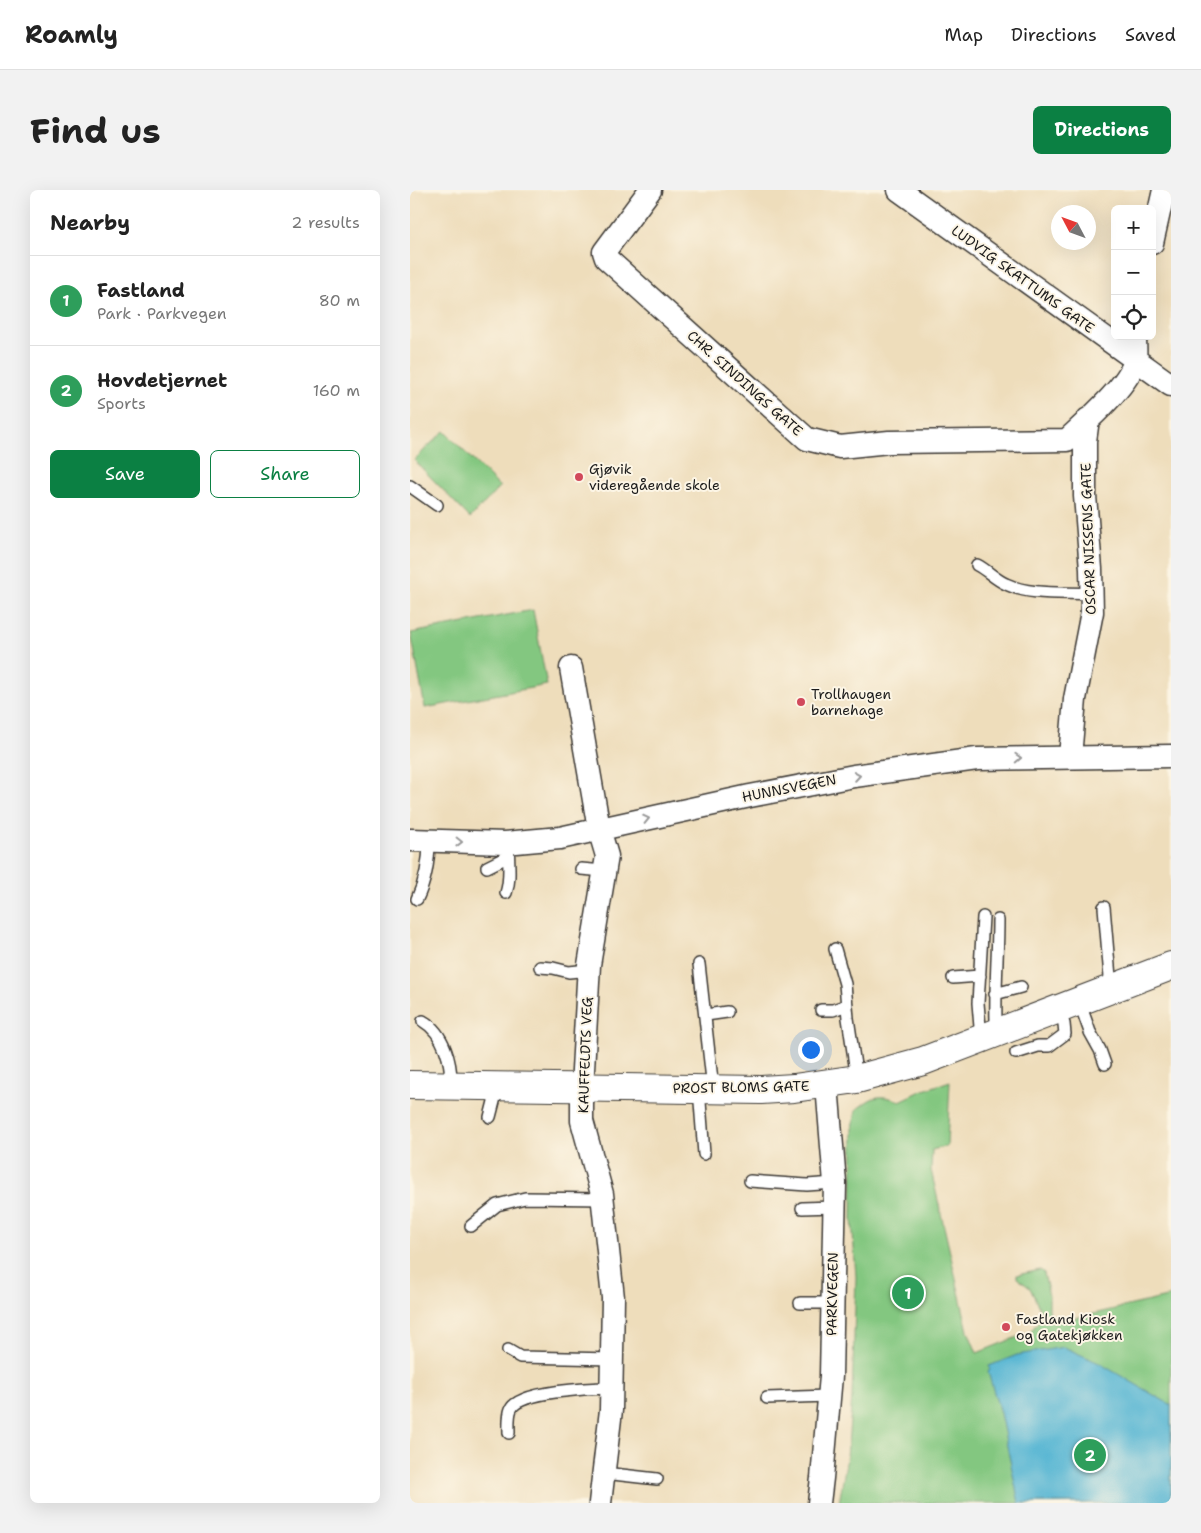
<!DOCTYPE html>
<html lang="en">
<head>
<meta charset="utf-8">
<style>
	:root { --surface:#fff; --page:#f2f2f2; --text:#222; --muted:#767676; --line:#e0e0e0; --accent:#0b8043 }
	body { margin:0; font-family:"Shantell Sans",sans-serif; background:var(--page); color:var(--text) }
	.controls { position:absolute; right:15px; top:15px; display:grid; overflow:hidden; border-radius:8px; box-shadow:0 5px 20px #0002 }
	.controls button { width:45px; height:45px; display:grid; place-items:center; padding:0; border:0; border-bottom:1px solid var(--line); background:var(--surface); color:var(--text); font:25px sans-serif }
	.compass { position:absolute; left:641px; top:15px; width:45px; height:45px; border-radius:50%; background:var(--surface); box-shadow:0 5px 20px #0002; rotate:311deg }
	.you { position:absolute; left:400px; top:859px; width:18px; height:18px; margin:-12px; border:4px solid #fff; border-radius:50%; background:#1a73e8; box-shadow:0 0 0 8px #1a73e833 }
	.badge { display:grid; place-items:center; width:32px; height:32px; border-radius:50%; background:var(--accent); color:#fff; font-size:16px; font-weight:700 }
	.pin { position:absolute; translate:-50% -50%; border:2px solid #fff; box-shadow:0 1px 5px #0006 }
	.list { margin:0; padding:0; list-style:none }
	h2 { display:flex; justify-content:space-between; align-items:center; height:65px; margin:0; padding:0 20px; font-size:21px }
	h2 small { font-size:16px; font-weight:400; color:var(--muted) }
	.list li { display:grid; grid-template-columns:32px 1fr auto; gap:15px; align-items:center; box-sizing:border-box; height:90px; padding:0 20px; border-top:1px solid var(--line) }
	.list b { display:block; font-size:19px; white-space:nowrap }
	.list p { margin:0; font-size:16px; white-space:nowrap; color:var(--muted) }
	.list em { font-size:16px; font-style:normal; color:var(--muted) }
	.actions { display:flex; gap:10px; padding:15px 20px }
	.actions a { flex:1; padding:11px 0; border:1px solid var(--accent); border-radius:8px; text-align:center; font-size:18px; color:var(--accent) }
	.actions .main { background:var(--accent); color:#fff }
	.icon { flex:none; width:28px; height:28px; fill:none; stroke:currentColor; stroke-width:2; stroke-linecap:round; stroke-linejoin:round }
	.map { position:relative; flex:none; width:761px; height:1313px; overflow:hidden; border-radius:8px }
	header { display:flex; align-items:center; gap:30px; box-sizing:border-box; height:70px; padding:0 25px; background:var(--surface); border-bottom:1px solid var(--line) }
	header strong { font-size:24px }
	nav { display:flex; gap:28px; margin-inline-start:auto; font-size:18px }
	.intro { display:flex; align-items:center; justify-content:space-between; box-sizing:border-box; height:120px; padding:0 30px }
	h1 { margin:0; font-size:35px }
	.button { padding:12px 22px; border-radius:8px; background:var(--accent); color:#fff; font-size:18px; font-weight:700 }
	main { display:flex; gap:30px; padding:0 30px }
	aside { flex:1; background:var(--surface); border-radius:8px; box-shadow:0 5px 20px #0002 }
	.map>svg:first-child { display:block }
</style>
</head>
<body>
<header>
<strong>Roamly</strong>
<nav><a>Map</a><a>Directions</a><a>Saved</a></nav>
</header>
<div class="intro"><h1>Find us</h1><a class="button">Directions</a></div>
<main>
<aside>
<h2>Nearby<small>2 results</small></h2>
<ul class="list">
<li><span class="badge" style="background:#2e9e5b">1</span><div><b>Fastland</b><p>Park · Parkvegen</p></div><em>80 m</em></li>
<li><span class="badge" style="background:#2e9e5b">2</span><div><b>Hovdetjernet</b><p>Sports</p></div><em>160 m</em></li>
</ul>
<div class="actions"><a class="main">Save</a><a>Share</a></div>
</aside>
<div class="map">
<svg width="761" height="1313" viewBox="0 0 761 1313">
	<rect width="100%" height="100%" fill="#fcf5e5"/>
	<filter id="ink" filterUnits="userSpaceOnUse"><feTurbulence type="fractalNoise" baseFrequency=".02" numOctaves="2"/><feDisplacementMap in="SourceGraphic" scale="10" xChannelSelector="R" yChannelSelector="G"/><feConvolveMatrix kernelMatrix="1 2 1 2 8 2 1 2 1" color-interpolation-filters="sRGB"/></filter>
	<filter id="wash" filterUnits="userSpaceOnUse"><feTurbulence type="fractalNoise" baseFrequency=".0096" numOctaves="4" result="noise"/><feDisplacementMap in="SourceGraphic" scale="20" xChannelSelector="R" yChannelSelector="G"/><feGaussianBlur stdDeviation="1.12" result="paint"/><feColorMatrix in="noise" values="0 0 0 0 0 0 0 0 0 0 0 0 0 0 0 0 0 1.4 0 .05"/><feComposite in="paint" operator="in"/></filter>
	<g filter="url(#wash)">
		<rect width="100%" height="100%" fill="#edb"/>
		<path fill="#83c780" stroke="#50724e" d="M34,241L90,297L60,328L4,270Z
			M123,420L137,495L15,518L1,443Z
			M540,891L537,956L522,960L521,980L558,1141L567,1163L620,1142L633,1126L620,1098L607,1088V1085L630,1080L634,1083L639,1106V1120L644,1133L761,1106V1313H429L437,1267L442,1206L446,1087L442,1029L443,938L446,920C464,905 469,904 490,911L511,901Z"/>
		<path fill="#54b5d3" stroke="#386878" d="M654,1157L689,1173L761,1215V1313H609L590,1223L578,1182L580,1179L579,1176L607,1165Z"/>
	</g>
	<g filter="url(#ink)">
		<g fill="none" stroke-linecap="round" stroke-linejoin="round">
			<g stroke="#3c3934" stroke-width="14">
				<path id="lane" d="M0,296L27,315
					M567,375C577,380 586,390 596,394C621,406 654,402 682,404
					M77,677L97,667
					M171,679L194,681
					M96,703C102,686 97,669 99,653
					M7,709C16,690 19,671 19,651
					M694,717L701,799
					M425,759L435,794L438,828L447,889
					M289,774L303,899
					M130,777L143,778L159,782L178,780
					M543,788L570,786
					M585,804L611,797
					M669,811L680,842L690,860L695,874
					M411,820H423L437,815
					M296,825L317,822
					M13,831C34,843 42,873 41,896
					M586,831C585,797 588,764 588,730
					M571,849L568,813L573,727
					M606,863L628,856H639L655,844L654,834L649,819
					M289,899L294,964
					M80,927L88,896
					M340,991L397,995L425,993
					M392,1018L424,1017
					M61,1036L87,1015L115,1008L193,1009
					M390,1113H422
					M98,1160L110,1167L202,1169
					M357,1208L419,1206
					M99,1243C99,1236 98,1226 101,1219C109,1201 182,1198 201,1198
					M194,1283L247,1289"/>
			</g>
			<g stroke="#3c3934" stroke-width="25">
				<path id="street" d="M240,0L194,62L196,68L397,249L430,257L479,252L657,250C676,232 720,194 725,170C726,163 725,154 725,146
					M489,0L761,195
					M742,53L754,0
					M161,478L189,639L197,666L179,775L172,897V931L192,1004L203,1108L201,1220L190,1313
					M660,567L665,509L682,422L681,379L675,306V251L678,229
					M0,650L95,653L150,648L340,606L444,586L567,569L761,566
					M409,1313L412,1288L421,1186L425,993L417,895"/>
			</g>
			<g stroke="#3c3934" stroke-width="30">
				<path id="secondary" d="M0,895L351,900L384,898L447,889L513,871L761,776"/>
			</g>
			<use href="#lane" stroke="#fff" stroke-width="11"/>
			<use href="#street" stroke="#fff" stroke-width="22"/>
			<use href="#secondary" stroke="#fff" stroke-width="28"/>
		</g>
		<defs><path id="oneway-chevron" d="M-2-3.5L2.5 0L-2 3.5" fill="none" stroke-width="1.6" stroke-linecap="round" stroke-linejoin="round" transform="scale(1.25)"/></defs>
		<g stroke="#999">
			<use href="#oneway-chevron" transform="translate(608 568) rotate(-2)"/>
			<use href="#oneway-chevron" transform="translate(447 586) rotate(-9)"/>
			<use href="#oneway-chevron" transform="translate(236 629) rotate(-13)"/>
			<use href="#oneway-chevron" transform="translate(49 652) rotate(1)"/>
		</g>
	</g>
	<g fill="#d1495b" stroke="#fcf5e5" stroke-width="2">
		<circle cx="169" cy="287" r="5"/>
		<circle cx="391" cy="512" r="5"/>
		<circle cx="596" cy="1137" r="5"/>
	</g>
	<g text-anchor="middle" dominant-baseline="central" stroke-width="4" stroke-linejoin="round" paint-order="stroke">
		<g font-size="14" fill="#1c1c1c" stroke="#fcf5e5">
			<text transform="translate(613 89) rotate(36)">LUDVIG SKATTUMS GATE</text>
			<text transform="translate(335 193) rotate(42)">CHR. SINDINGS GATE</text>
			<text transform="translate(678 349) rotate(-92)">OSCAR NISSENS GATE</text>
			<text transform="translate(379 598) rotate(-11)">HUNNSVEGEN</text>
			<text transform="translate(175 865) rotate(-88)">KAUFFELDTS VEG</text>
			<text transform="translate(331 897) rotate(-1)">PROST BLOMS GATE</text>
			<text transform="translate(422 1104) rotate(-89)">PARKVEGEN</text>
		</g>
		<g font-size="14" fill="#1c1c1c" stroke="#fcf5e5" text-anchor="start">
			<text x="179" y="279">Gjøvik<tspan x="179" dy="16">videregående skole</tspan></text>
			<text x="401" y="504">Trollhaugen<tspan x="401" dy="16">barnehage</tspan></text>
			<text x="606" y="1129">Fastland Kiosk<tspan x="606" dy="16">og Gatekjøkken</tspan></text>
		</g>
	</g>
</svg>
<div class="controls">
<button>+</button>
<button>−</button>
<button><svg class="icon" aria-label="locate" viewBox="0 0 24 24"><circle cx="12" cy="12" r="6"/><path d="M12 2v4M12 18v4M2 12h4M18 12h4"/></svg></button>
</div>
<svg class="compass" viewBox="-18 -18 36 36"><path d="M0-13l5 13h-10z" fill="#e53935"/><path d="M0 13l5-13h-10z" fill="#767676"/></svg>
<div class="you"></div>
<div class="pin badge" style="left:498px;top:1103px;background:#2e9e5b">1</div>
<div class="pin badge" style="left:680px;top:1265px;background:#2e9e5b">2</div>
</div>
</main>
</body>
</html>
